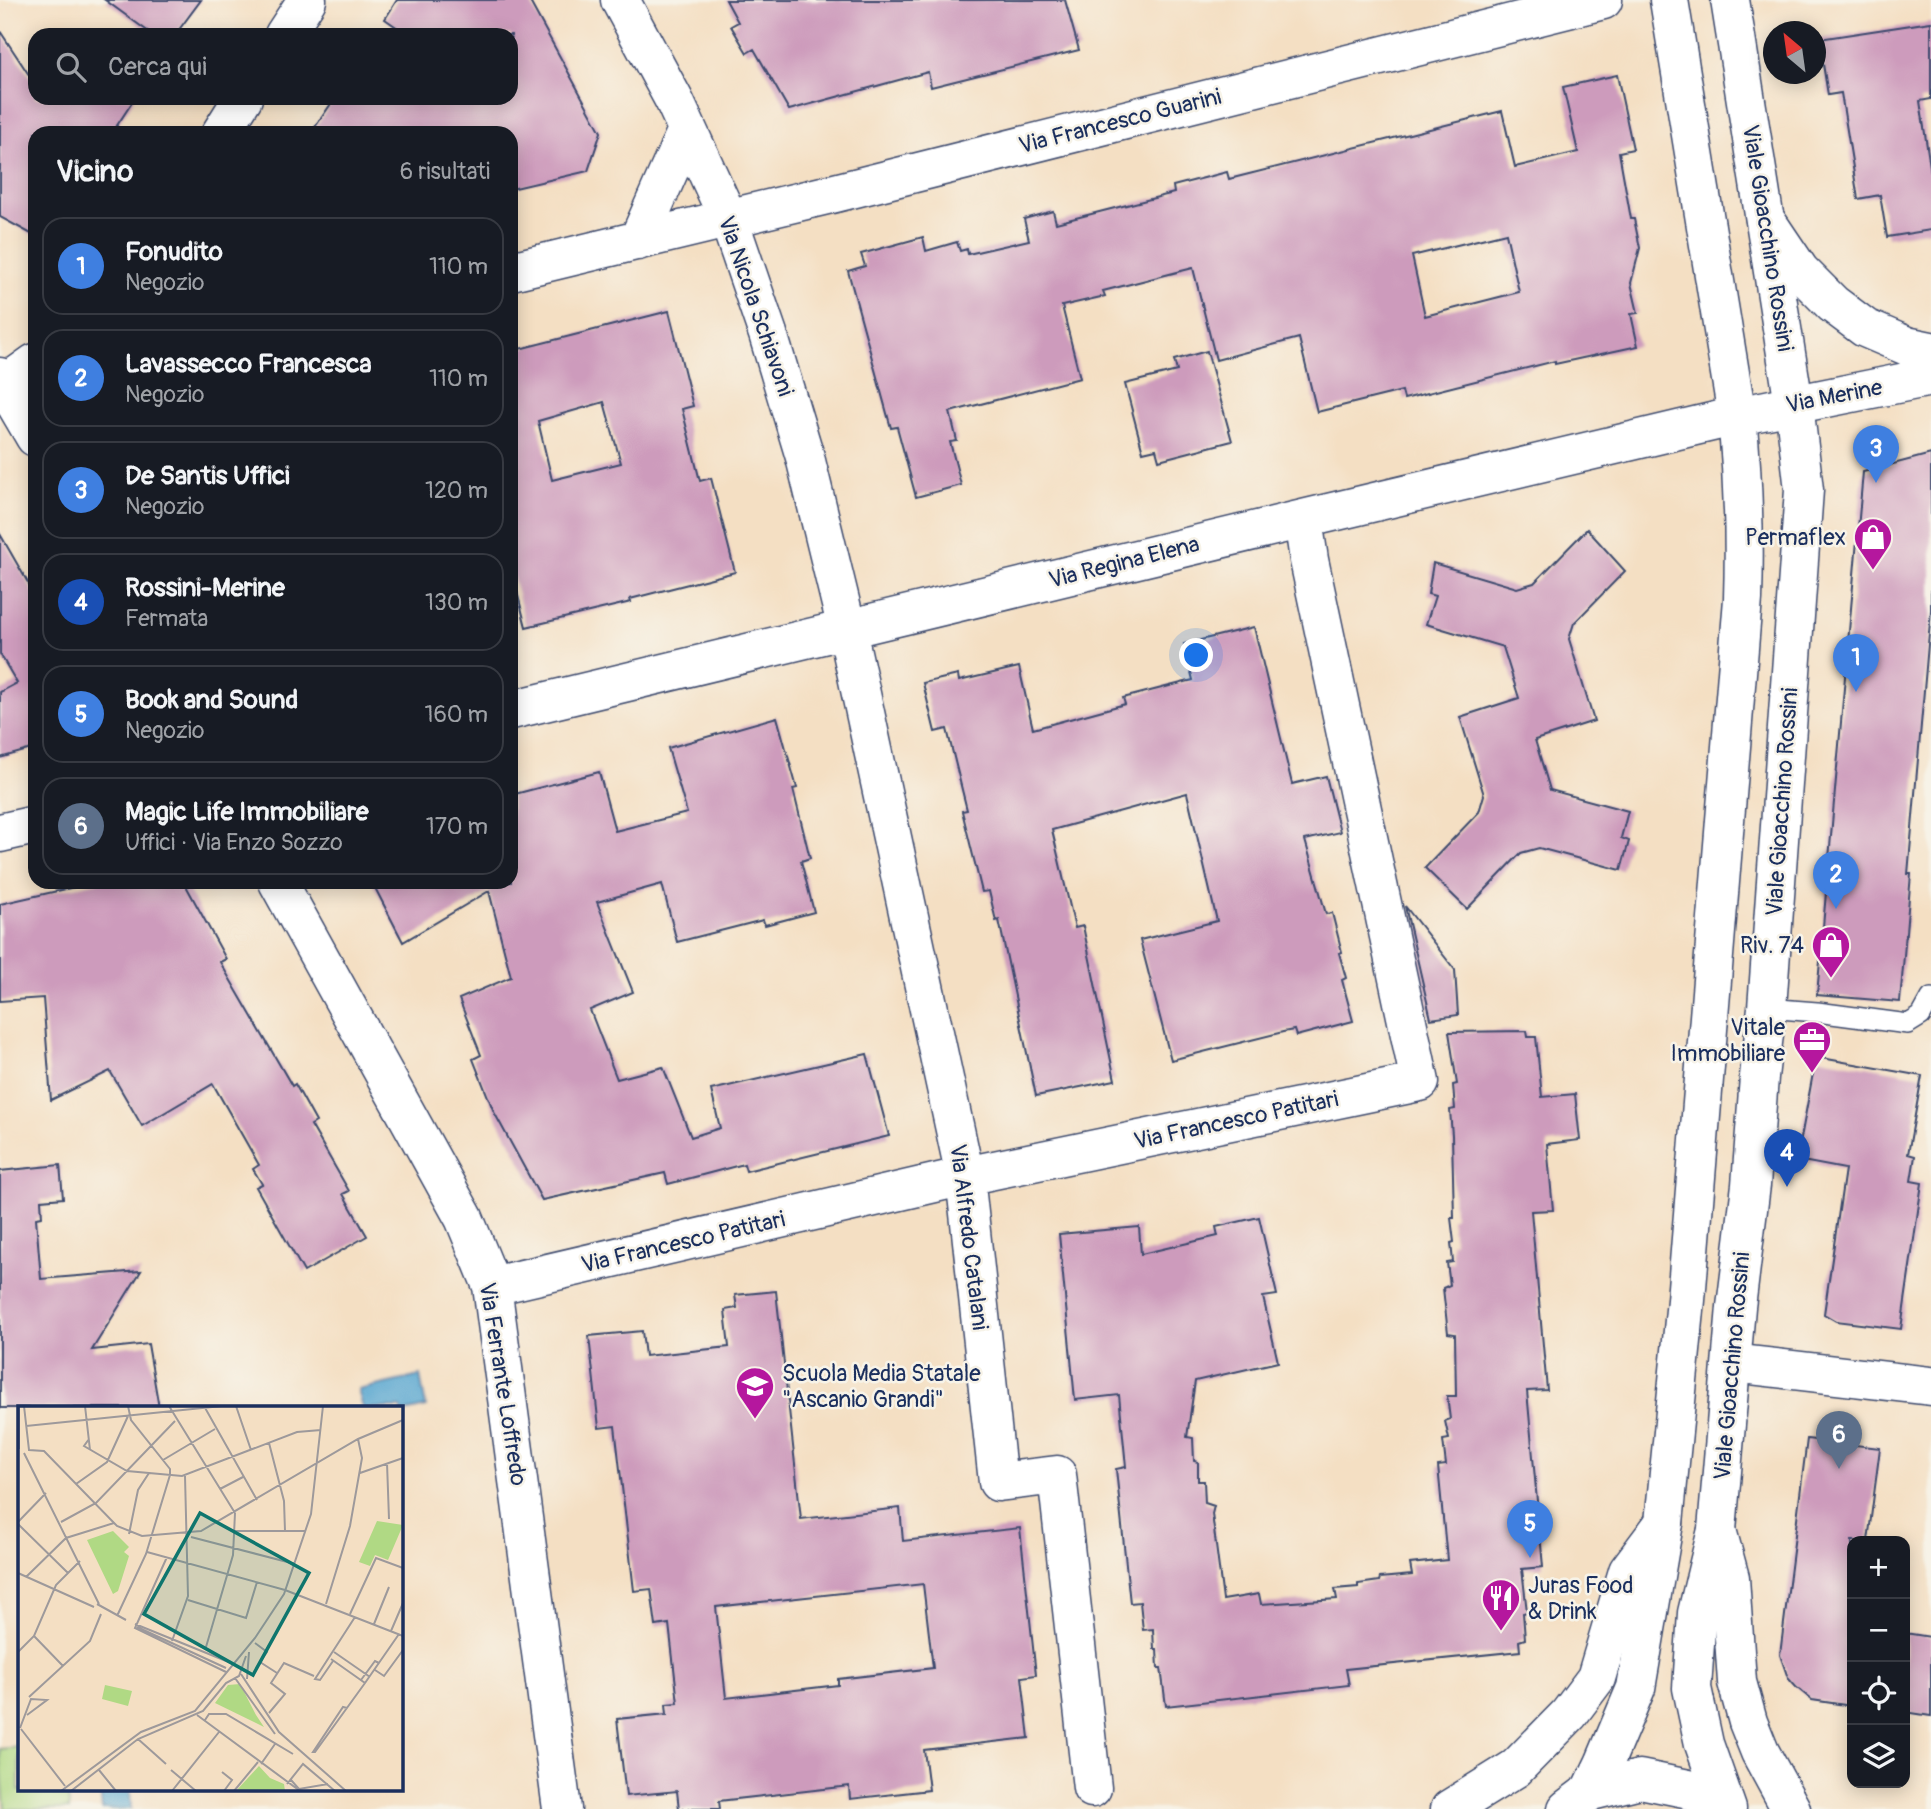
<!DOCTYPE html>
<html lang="it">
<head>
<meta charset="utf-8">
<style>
	:root { --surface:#171b24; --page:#242831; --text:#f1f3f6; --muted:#9ea1a6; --line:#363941; --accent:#d690ce }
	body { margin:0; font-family:Pangolin,sans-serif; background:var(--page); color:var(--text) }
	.controls { position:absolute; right:21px; bottom:21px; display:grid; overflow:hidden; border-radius:14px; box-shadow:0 4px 18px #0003 }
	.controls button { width:63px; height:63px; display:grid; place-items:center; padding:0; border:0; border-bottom:2px solid var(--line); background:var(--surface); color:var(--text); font:35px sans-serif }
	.compass { position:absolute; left:1763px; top:21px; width:63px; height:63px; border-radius:50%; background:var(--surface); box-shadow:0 4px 18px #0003; rotate:331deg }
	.you { position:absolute; left:1197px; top:656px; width:24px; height:24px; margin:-18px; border:5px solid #fff; border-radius:50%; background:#1a73e8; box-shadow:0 0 0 10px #1a73e833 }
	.badge { display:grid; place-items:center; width:46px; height:46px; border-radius:50%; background:var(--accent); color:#fff; font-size:23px; font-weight:700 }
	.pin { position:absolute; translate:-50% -58px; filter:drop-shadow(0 2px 4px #0008) }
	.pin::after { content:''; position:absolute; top:37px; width:24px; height:21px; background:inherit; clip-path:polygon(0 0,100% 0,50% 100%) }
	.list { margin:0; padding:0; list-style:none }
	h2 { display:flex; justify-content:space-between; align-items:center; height:91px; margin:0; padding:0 28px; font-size:30px }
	h2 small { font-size:23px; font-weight:400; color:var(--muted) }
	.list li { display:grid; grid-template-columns:46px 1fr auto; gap:21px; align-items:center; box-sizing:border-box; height:98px; margin:0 14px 14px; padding:0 14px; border:2px solid var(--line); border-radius:21px }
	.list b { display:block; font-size:26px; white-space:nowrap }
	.list p { margin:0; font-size:23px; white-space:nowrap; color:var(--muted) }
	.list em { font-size:23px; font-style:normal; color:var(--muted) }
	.icon { flex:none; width:38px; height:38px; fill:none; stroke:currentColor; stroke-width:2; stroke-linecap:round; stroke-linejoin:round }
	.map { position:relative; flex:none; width:1931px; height:1809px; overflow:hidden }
	.search { position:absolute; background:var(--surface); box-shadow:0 4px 18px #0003; left:28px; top:28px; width:490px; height:77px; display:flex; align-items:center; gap:18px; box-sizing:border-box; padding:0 24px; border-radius:21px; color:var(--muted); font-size:26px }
	.panel { position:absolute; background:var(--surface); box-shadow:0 4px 18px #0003; left:28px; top:126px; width:490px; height:763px; border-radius:21px }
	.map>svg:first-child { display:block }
</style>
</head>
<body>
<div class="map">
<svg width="1931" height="1809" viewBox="0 0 1931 1809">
	<rect width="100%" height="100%" fill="#f7f3e8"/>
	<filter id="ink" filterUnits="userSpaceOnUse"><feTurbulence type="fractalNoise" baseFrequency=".0143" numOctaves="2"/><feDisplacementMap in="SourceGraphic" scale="14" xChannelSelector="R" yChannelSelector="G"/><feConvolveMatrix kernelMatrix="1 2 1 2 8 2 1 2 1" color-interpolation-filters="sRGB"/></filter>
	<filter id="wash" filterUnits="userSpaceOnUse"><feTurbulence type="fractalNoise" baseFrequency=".00686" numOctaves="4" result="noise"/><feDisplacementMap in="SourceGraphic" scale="28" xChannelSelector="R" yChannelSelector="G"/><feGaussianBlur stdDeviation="1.57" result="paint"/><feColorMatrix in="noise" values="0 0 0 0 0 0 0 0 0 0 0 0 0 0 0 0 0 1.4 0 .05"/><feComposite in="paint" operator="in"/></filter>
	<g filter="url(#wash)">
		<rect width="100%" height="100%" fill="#f4dfc3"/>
		<path fill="#b0d984" stroke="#668471" stroke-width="2" d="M19,1747V1790H68L69,1809H5L0,1749Z"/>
		<path fill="#56a6d0" stroke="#386a97" stroke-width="2" d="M420,1376L426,1407L401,1413V1408H363L358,1390Z
			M100,1790H130L131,1809H102Z"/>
		<g id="blocks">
			<path fill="#cd9bbc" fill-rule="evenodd" d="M105,0H201L175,35H153Z
				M397,0H529L601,132L588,171L511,189V133H311L335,98H511V35H408L385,19Z
				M726,0H1065L1079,50L931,87L928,72L789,110L754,49L747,53L731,26L738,22Z
				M1931,22V99L1920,101L1931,173V230L1887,237L1880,195L1858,199L1841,93L1828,95L1819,39Z
				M0,31L35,84V98H135L112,133H35V236L0,217Z
				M1617,75L1633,149L1619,152L1631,219H1634L1640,248L1631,283L1638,313L1631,314L1638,346L1555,364V361L1404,399L1402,391L1317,412L1299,338L1216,360L1193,268L1103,291L1105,296L1062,306L1080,378L950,412L957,441L950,442L961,485L916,497L897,427L891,428L848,271L865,266L861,254L923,237L926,251L957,242L960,251L967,249L968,254L1029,240L1024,219L1053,211L1056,223L1174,193L1173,186L1227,172L1229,179L1502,111L1515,167L1578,152L1563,87ZM1506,233L1519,292L1425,316L1412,256Z
				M669,311L693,406L682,409L700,481L711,478L735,572L630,599L631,602L526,627L511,568V351ZM604,402L621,463L552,480L538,421Z
				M1207,351L1232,441L1159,460L1156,449L1143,452L1125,384L1177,371L1174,360Z
				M1931,454V610L1908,874H1911L1900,1002L1817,995L1863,472Z
				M1587,529L1625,571L1574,623L1569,639L1594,721L1535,740L1550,790L1628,811L1621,838L1629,841L1621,870L1539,848L1521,853L1467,909L1425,868L1479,812L1484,795L1460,717L1519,698L1503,647L1426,624L1435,596L1428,594L1433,563L1517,588L1534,583Z
				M0,534L35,595V748L0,758V692L17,683L0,654Z
				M1254,627L1292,784L1326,776L1340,832L1305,840L1326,914L1332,913L1342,952L1339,953L1346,978L1342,980L1353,1021L1296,1036L1294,1030L1283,1032L1171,1060L1140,940L1217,921L1187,793L1052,830L1075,928L1083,926L1115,1080L1036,1096L999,920L996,921L989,891L982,892L962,811L967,810L947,729L935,732L923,683L958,675L959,681L1019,667L1033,729L1125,704L1123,698L1193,680L1184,644Z
				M777,717L797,788L793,789L810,858L801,861L814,912L765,925L763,920L677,942L662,884L597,902L633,992L590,1010L617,1079L663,1067L691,1137L720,1128L711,1090L867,1054L889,1136L746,1171L744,1164L668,1184L665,1173L542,1200L494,1112L473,1059L481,1055L459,999L511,977L489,891L403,942L372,882H511V795L599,772L615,831L687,813L668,748Z
				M97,882H184L226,959L220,962L292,1086L295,1084L316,1122L311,1125L349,1191L343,1194L367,1236L304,1272L256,1187L262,1184L253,1169L259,1165L213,1084L142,1126L110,1071L51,1100L43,998L0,1001V904Z
				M1405,906L1455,970L1458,1015L1431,1019Z
				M1527,1031L1528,1037H1536L1542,1097L1575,1094L1580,1140L1547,1144L1553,1210L1531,1211L1547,1390L1527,1391L1543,1567L1522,1569L1527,1612L1523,1613L1525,1639L1519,1641L1520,1651L1346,1669L1349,1685L1166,1706L1161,1668H1158L1157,1649H1154L1153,1629L1143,1630L1140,1602L1130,1603L1116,1469L1126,1467L1119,1395L1075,1400L1059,1234L1139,1227L1141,1254L1218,1236L1216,1227L1259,1217L1277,1295L1263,1297L1278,1362L1195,1381L1187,1437L1193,1438L1194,1461L1198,1462V1481H1204L1205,1503L1214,1506L1212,1514L1223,1600L1259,1594L1261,1604L1337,1599L1335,1589L1358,1587V1584L1379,1581L1380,1578L1412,1575L1410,1564L1447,1560L1438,1466L1446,1465L1443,1440L1449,1439L1445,1421L1450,1419L1447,1396H1456L1455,1334L1448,1333L1443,1288L1450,1285L1447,1263L1453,1262L1451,1243L1454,1242L1451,1218H1454L1452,1135L1450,1110L1455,1109L1453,1085L1457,1084L1449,1032Z
				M1816,1057L1922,1076L1908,1154L1915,1156L1911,1181L1922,1183L1901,1329L1836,1321L1824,1314L1845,1169L1797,1160Z
				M60,1165L63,1198L41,1200L42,1217L36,1218L41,1279L141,1271L92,1350L148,1344L159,1408H0V1171Z
				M776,1291L801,1519L900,1508L903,1541L1020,1528L1036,1675L1022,1677L1029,1738L924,1750L929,1790L850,1799L849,1786L719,1801L720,1809H679L677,1791L626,1796L617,1719L667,1714L666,1704L678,1703L669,1624L656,1626L651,1589L634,1591L615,1426L599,1428L589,1336L642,1331L645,1356L729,1347L725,1310L737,1308L735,1295ZM923,1584L933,1668L838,1679V1685L726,1698L716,1607Z
				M1807,1439L1880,1448L1868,1541H1852V1706L1812,1700L1796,1687L1788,1678L1780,1655Z
				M1905,1633L1931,1637V1716L1905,1712Z"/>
		</g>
	</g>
	<g filter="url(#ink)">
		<use href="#blocks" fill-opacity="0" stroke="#3c496d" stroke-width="2"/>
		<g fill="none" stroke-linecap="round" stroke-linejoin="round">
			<g stroke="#3c496d" stroke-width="22">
				<path id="service" d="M1767,1008L1817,1012L1908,1024L1921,1016L1931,998"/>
			</g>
			<g stroke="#3c496d" stroke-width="41">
				<path id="minor" d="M620,0L674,100L729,220L768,334L805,457L847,629L965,1176L998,1482L1057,1475L1092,1788
					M284,35L307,0
					M221,133L243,98
					M638,241L687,130
					M511,271L835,193L1603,0
					M0,377L35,437
					M0,388L35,363
					M511,710L1303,519L1737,416
					M0,833L35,825
					M278,882L464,1218L492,1286L562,1809
					M492,1286L965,1176L1420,1082L1309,560L1303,519
					M1732,1363L1931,1386"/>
			</g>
			<g stroke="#3c496d" stroke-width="41">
				<path id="tertiary" d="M1450,1809L1516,1768L1569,1714L1596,1678L1628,1571L1664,1523"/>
			</g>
			<g stroke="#3c496d" stroke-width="41">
				<path id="secondary" d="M1765,219L1800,271L1833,304L1865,328L1907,346L1931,351
					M1737,416L1931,377"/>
			</g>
			<g stroke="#3c496d" stroke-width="41">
				<path id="primary" d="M1591,1791L1604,1764L1636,1688L1664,1523L1686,1300L1743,599C1745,537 1743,477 1737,416L1669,0
					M1567,1809L1591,1791L1640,1779L1689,1789L1718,1809
					M1727,1809L1704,1744L1692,1688L1697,1613L1717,1530L1736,1307L1751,1185L1759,1077L1767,1008L1804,490L1794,404L1730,0"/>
			</g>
			<g stroke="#3c496d" stroke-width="41">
				<path id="trunk" d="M1717,1530L1730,1578L1737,1682L1748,1722L1760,1752L1791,1809"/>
			</g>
			<use href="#service" stroke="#fff" stroke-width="19"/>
			<use href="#minor" stroke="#fff" stroke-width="38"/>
			<use href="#tertiary" stroke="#fff" stroke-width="38"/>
			<use href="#secondary" stroke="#fff" stroke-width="38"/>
			<use href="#primary" stroke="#fff" stroke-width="38"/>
			<use href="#trunk" stroke="#fff" stroke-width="38"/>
		</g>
	</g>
	<defs>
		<g id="shop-pin" transform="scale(2.0125)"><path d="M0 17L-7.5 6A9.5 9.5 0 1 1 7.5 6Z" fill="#b5179e" stroke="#f7f3e8"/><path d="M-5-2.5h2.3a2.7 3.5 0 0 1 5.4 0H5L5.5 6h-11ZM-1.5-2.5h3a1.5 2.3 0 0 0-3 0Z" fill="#fff"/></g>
		<g id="office-pin" transform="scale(2.0125)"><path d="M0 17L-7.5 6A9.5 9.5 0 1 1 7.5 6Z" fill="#b5179e" stroke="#f7f3e8"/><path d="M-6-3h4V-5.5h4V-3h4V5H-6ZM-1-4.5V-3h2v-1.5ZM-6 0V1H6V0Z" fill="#fff"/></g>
		<g id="school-pin" transform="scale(2.0125)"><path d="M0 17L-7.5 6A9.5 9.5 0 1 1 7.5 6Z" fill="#b5179e" stroke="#f7f3e8"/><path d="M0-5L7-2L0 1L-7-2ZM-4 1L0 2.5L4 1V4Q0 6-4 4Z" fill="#fff"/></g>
		<g id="restaurant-pin" transform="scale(2.0125)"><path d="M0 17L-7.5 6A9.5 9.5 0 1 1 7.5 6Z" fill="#b5179e" stroke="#f7f3e8"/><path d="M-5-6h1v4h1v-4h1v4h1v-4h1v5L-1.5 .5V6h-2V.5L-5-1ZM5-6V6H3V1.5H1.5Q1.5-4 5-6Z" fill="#fff"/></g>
	</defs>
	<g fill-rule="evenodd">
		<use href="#shop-pin" x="1873" y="537"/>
		<use href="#shop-pin" x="1831" y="945"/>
		<use href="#office-pin" x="1812" y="1040"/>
		<use href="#school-pin" x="755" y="1386"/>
		<use href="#restaurant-pin" x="1501" y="1598"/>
	</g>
	<g text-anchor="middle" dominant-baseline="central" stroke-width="5" stroke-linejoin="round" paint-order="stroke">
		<g font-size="23" fill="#1b2f5e" stroke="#f7f3e8">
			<text transform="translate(1120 121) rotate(-14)">Via Francesco Guarini</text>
			<text transform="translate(1768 238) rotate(81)">Viale Gioacchino Rossini</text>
			<text transform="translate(756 306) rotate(71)">Via Nicola Schiavoni</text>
			<text transform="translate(1834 396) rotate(-11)">Via Merine</text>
			<text transform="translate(1124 562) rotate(-14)">Via Regina Elena</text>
			<text transform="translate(1782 802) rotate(-86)">Viale Gioacchino Rossini</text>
			<text transform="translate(1236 1120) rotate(-12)">Via Francesco Patitari</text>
			<text transform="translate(969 1237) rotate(83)">Via Alfredo Catalani</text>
			<text transform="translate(683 1242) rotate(-13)">Via Francesco Patitari</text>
			<text transform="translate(1732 1366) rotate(-85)">Viale Gioacchino Rossini</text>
			<text transform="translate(503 1384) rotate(81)">Via Ferrante Loffredo</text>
		</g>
		<g font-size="23" fill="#1b2f5e" stroke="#f7f3e8" text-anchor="end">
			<text x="1846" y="537">Permaflex</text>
			<text x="1804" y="945">Riv. 74</text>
			<text x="1785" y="1027">Vitale<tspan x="1785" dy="26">Immobiliare</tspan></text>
			<text x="782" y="1373" text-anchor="start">Scuola Media Statale<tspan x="782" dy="26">"Ascanio Grandi"</tspan></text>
			<text x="1528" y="1585" text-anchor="start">Juras Food<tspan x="1528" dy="26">&amp; Drink</tspan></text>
		</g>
	</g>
	<g transform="translate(18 1406)">
		<rect width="385" height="385" fill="#f4dfc3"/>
		<path d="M359,115L385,119L370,154L357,149L352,160L341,156ZM95,125L111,141L106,146L111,150L100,185L95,188L69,134ZM222,278L238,309L246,321L197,297L210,279ZM87,279L114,285L110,300L84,293ZM241,360L252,372L266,378L267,385H218Z" fill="#b0d984"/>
		<path fill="none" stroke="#9d999b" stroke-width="2" d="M1,0V43M6,0L11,44L26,45L99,120L124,130L183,125L340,33L385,14M67,0L72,44M110,0L113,14L152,63V69M151,0L217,107M186,0L239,94M218,0L233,44M8,20L204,0M71,33L66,40L109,65L164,70L279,26L303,24M251,37L266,95L267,125M6,47L81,198M145,54L197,23M369,57L371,113M342,67L385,52M58,78L89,56L110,10M202,83L225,71M0,116L28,87M43,116L78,97L157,15M0,118L50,167M217,125H287M111,128L120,84L131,67M173,131L277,158M129,146L267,184M149,151L117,222L208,266M0,167L76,201M8,171L48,132L96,117M267,184L385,230M170,194L228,212L239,176M79,198L108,214M308,198L332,120L344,52L340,33M332,208L358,152L385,162M99,210L128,148L152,69M117,218L213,257M356,218L371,181M119,221L208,262M373,225L385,197M16,230L45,260M154,235L170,190L167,70M237,237L249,246L242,256L259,267M188,241L215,149L217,107M0,246L16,230L38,179L62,155M316,246L352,271M313,253L347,277M315,255L302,274L297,273L337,211M357,264L366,270L385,244M223,268L261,326L328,385M217,272L257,328M229,273L231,246M343,274L357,255L361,257M11,291L72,235L83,208M329,302L325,301L295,346H297L347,277L381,228M251,307L267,288L253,277L266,257L296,270M179,309L282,385M187,314L191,308H208L275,348M2,322L13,293L29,294L9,309M3,323L47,380M120,333L148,358M243,358L257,338M81,364L98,385M153,364L178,385M204,366L214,374L206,385M273,374L281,383L310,378M269,378L285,358L317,385M43,385L123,326L177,305L237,232L266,188L293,108L305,0M53,385L120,333L185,305L208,277L221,270L228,250M154,385L201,326M216,385L240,356"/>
		<path fill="#0f766e" fill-opacity="0.15" stroke="#0f766e" stroke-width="3.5" d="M182,107L291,167L235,269L126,208Z"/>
		<rect width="385" height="385" fill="none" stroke="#1b2f5e" stroke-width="3.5"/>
	</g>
</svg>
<div class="controls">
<button>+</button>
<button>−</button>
<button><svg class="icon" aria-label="locate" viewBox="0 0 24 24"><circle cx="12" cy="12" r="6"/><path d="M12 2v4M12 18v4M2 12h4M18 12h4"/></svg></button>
<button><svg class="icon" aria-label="layers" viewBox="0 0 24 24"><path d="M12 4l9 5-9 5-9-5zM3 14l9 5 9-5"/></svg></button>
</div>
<svg class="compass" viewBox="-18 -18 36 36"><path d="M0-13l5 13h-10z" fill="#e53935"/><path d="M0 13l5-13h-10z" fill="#9ea1a6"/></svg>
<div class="you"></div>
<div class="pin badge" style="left:1856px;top:692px;background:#3f7fe0">1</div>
<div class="pin badge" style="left:1836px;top:909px;background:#3f7fe0">2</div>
<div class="pin badge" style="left:1876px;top:483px;background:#3f7fe0">3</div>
<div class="pin badge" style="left:1787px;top:1187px;background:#1a4fb4">4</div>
<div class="pin badge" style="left:1530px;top:1558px;background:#3f7fe0">5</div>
<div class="pin badge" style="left:1839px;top:1469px;background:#5c6f8a">6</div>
<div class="search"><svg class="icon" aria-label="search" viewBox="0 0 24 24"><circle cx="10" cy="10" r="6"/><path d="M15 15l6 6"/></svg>Cerca qui</div>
<section class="panel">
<h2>Vicino<small>6 risultati</small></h2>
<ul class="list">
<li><span class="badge" style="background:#3f7fe0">1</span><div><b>Fonudito</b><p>Negozio</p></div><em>110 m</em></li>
<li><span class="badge" style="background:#3f7fe0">2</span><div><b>Lavassecco Francesca</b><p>Negozio</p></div><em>110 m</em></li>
<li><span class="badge" style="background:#3f7fe0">3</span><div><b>De Santis Uffici</b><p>Negozio</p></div><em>120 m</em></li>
<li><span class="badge" style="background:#1a4fb4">4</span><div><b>Rossini-Merine</b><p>Fermata</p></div><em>130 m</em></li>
<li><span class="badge" style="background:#3f7fe0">5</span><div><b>Book and Sound</b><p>Negozio</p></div><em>160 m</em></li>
<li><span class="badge" style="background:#5c6f8a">6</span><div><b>Magic Life Immobiliare</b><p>Uffici · Via Enzo Sozzo</p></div><em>170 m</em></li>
</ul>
</section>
</div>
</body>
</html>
